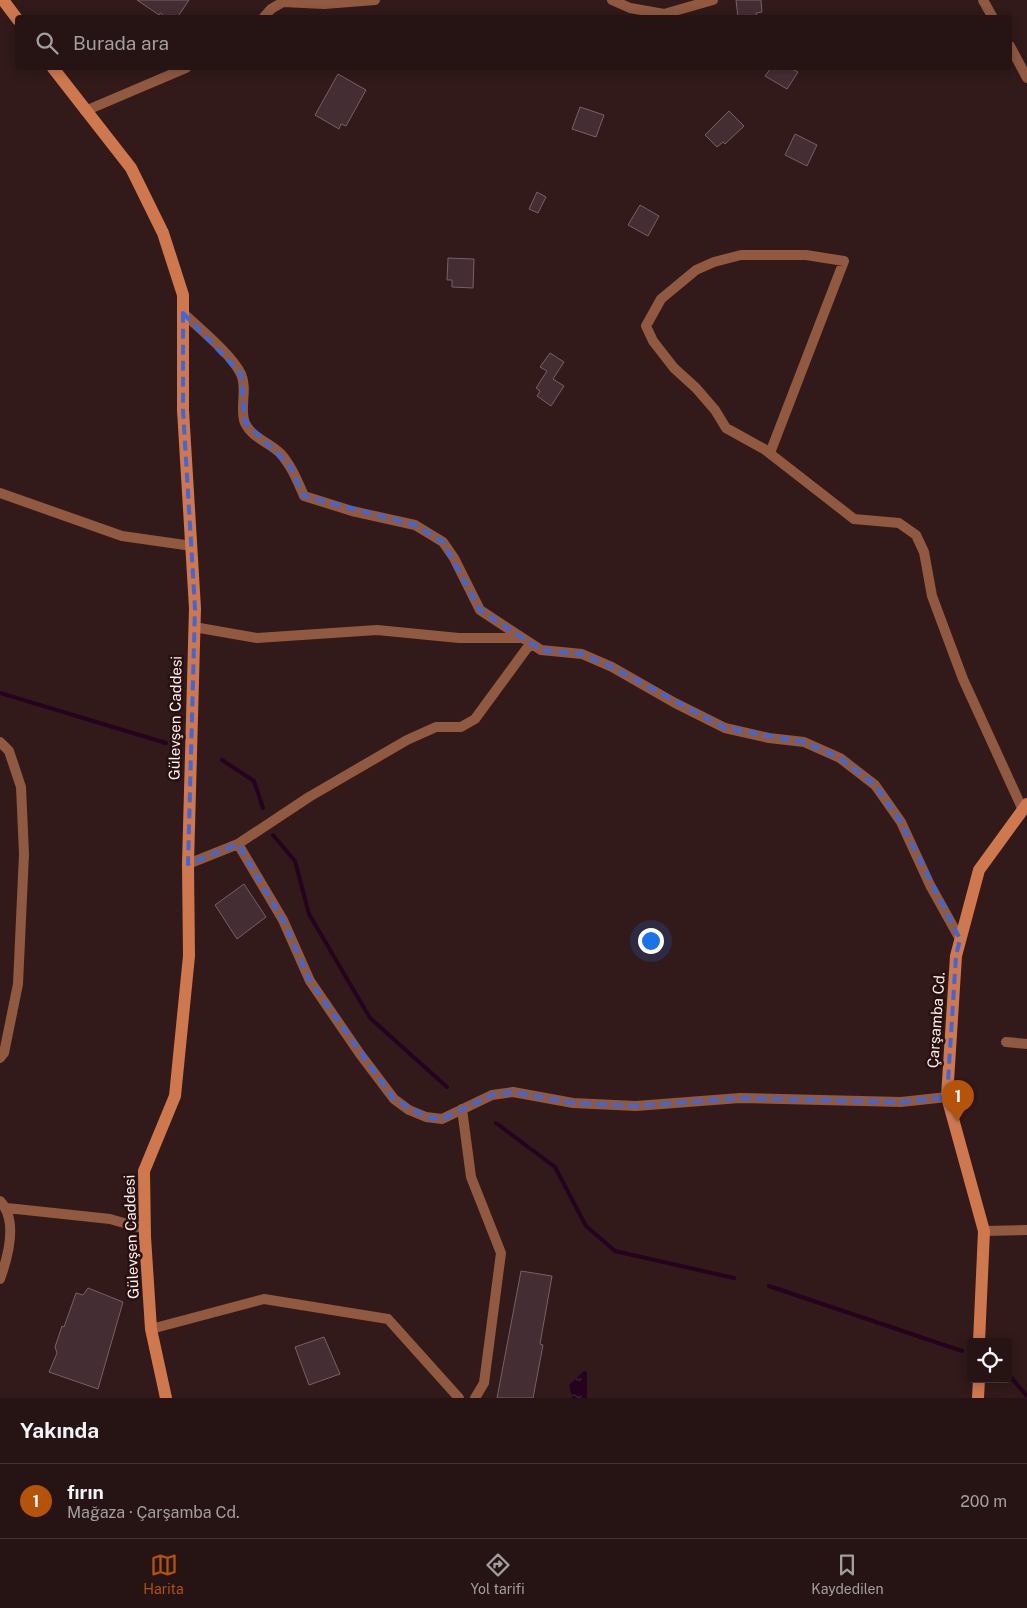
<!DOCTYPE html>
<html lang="tr">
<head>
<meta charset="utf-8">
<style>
	:root { --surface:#251413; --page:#312121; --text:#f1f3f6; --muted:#a39ea0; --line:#423333; --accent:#b45309 }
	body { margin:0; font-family:"Public Sans",sans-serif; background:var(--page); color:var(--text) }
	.controls { position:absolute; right:15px; bottom:15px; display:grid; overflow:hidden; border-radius:5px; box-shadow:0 2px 12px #0003 }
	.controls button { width:45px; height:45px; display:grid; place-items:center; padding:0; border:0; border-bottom:1px solid var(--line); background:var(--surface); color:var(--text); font:25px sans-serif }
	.you { position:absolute; left:650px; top:940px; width:18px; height:18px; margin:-12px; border:4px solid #fff; border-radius:50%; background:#1a73e8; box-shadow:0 0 0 8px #1a73e833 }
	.badge { display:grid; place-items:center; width:32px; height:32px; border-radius:50%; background:var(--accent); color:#fff; font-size:16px; font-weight:700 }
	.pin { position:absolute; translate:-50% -41px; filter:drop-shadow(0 1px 2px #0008) }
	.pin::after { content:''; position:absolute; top:26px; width:18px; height:15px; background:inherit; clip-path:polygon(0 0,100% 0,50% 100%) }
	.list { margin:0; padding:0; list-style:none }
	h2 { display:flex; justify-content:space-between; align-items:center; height:65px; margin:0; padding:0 20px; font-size:21px }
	h2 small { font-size:16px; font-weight:400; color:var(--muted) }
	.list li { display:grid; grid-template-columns:32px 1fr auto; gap:15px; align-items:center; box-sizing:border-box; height:75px; padding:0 20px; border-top:1px solid var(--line) }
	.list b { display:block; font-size:19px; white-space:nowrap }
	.list p { margin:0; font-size:16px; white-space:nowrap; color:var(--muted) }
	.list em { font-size:16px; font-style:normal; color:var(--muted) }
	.icon { flex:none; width:28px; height:28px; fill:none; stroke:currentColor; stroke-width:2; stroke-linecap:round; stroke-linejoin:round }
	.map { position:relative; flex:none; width:1027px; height:1398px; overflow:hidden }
	.search { position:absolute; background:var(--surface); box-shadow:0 2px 12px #0003; left:15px; right:15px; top:15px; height:55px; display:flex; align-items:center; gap:12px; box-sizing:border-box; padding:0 18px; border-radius:5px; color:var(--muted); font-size:19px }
	.sheet { height:140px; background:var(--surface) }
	nav { display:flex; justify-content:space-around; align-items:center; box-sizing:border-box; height:70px; border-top:1px solid var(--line); background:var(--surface); font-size:14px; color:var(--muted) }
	nav a { display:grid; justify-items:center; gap:2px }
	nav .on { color:var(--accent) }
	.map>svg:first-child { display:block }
</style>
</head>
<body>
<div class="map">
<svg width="1027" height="1398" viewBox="0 0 1027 1398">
	<defs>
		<pattern id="water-ripples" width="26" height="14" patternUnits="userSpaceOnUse" patternTransform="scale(1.25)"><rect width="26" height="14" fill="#25031f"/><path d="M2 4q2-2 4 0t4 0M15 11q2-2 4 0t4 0" fill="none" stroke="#462840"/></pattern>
	</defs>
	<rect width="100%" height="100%" fill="#311a19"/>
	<path fill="url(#water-ripples)" d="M584,1371L587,1372V1398H572L569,1385Z"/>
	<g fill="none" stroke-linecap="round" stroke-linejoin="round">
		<path stroke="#25031f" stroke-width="4" d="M0,693L166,743
			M222,760L254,781L263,808
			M273,835L295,861L309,914L370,1018L447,1087
			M496,1123L555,1167L586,1226L615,1251L734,1278
			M769,1286L962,1351
			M1008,1374L1027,1396"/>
	</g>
	<path fill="#452d34" stroke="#7a5f67" d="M137,0H189L177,18H167L160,13L159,15Z
		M736,0H761L762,12L756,13L757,18H738Z
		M771,68H790L798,72L787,89L765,76Z
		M338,74L366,90L346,126L341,124L339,129L315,115Z
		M580,107L604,115L596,137L572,129Z
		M729,111L744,126L725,144L723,142L717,147L705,135Z
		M795,134L817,145L807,166L785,155Z
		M537,192L546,197L538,213L529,209Z
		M640,205L659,216L648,236L628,225Z
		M448,258L474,259L473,288L452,287V280H447Z
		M550,353L564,362L553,379L564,386L551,406L537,396L540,391L536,388L547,371L540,367Z
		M244,884L266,917L237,939L215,905Z
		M521,1271L552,1276L540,1344L543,1345L533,1398H497Z
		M88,1288L123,1302L98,1389L49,1372L57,1353L55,1347L62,1326L64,1327L76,1293L83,1295Z
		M324,1337L340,1374L309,1385L295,1347Z"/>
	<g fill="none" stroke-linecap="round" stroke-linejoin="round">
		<path stroke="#905940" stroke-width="10" d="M612,0L630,8L664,14L713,0
			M983,0L993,18
			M263,18L271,9L283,2L324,4L375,0
			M1010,46L1027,78
			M85,111L186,68
			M183,313C198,327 232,355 241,374C248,389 239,409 245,423C252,438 269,442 280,453C291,465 297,480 304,496L352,511L415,525L443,542L454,558L480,610L541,650L582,654L612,667L675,703L725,728L769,738L804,742L840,758L875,785L901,822L930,885L960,939
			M770,453L844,261L806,255H741L714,262L696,270L661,299L646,326L653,341L674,368L696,388L715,410L726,428L764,449L854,519L899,523L916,535L924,552L932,596L963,679L1022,808
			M0,493L122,536L192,546
			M194,627L257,638L377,630L459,638H519
			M0,742L9,751L21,787L24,854L18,984L4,1053L0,1058
			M238,844L283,920L310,981L360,1054L394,1099L409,1110L426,1117L442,1119L492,1095L513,1092L573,1103L636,1106L740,1098L901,1102L947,1097
			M188,864L238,844L309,797L407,740L436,727H461L475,719L530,644
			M1006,1042L1027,1044
			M462,1109L471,1177L501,1253L484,1383L475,1398
			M0,1201C18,1220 8,1257 0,1279
			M7,1208L110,1219L145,1229
			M984,1231L1027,1230
			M151,1329L264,1299L388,1319L459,1398"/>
		<path stroke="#cf784e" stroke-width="12" d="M3,0L18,20
			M53,68L131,168L163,233L183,295V410L195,608L188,864L189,956L175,1096L144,1171L145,1237L151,1329L166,1398
			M979,1342L984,1231L947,1097L956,956L979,870L1027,804
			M978,1398L979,1379"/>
	</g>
	<path fill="none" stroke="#3f66db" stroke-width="4" stroke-dasharray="10 6" stroke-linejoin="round" d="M183,313L241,374L245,422L290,466L304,496L415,525L443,542L480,610L541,650L582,654L612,667L725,728L804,742L840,758L875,785L901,822L960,939L956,956L947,1097L901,1102L740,1098L636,1106L573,1103L513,1092L492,1095L442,1119L426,1117L394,1099L310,981L283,920L238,844L188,864L195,608L183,410Z"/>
	<g text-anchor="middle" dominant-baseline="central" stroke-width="5" stroke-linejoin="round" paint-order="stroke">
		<g font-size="15" fill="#fef0ef" stroke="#271010">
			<text transform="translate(175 718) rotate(-89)">Gülevşen Caddesi</text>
			<text transform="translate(936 1020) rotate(-86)">Çarşamba Cd.</text>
			<text transform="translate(131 1237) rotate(-92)">Gülevşen Caddesi</text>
		</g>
	</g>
</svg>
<div class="controls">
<button><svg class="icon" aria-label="locate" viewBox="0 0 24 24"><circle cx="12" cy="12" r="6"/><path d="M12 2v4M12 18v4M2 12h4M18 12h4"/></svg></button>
</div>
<div class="you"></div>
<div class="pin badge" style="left:958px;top:1121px">1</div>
<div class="search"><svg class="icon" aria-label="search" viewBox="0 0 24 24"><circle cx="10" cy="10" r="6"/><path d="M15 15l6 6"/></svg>Burada ara</div>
</div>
<section class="sheet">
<h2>Yakında<small></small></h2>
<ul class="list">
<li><span class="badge">1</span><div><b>fırın</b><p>Mağaza · Çarşamba Cd.</p></div><em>200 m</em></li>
</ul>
</section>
<nav>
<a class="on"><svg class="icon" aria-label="map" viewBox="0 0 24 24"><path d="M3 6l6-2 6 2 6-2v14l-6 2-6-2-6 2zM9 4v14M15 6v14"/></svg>Harita</a>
<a><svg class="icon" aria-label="directions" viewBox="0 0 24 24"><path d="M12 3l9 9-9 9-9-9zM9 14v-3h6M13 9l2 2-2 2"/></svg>Yol tarifi</a>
<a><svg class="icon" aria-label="saved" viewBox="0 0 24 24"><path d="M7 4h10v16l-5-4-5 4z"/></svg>Kaydedilen</a>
</nav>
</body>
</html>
